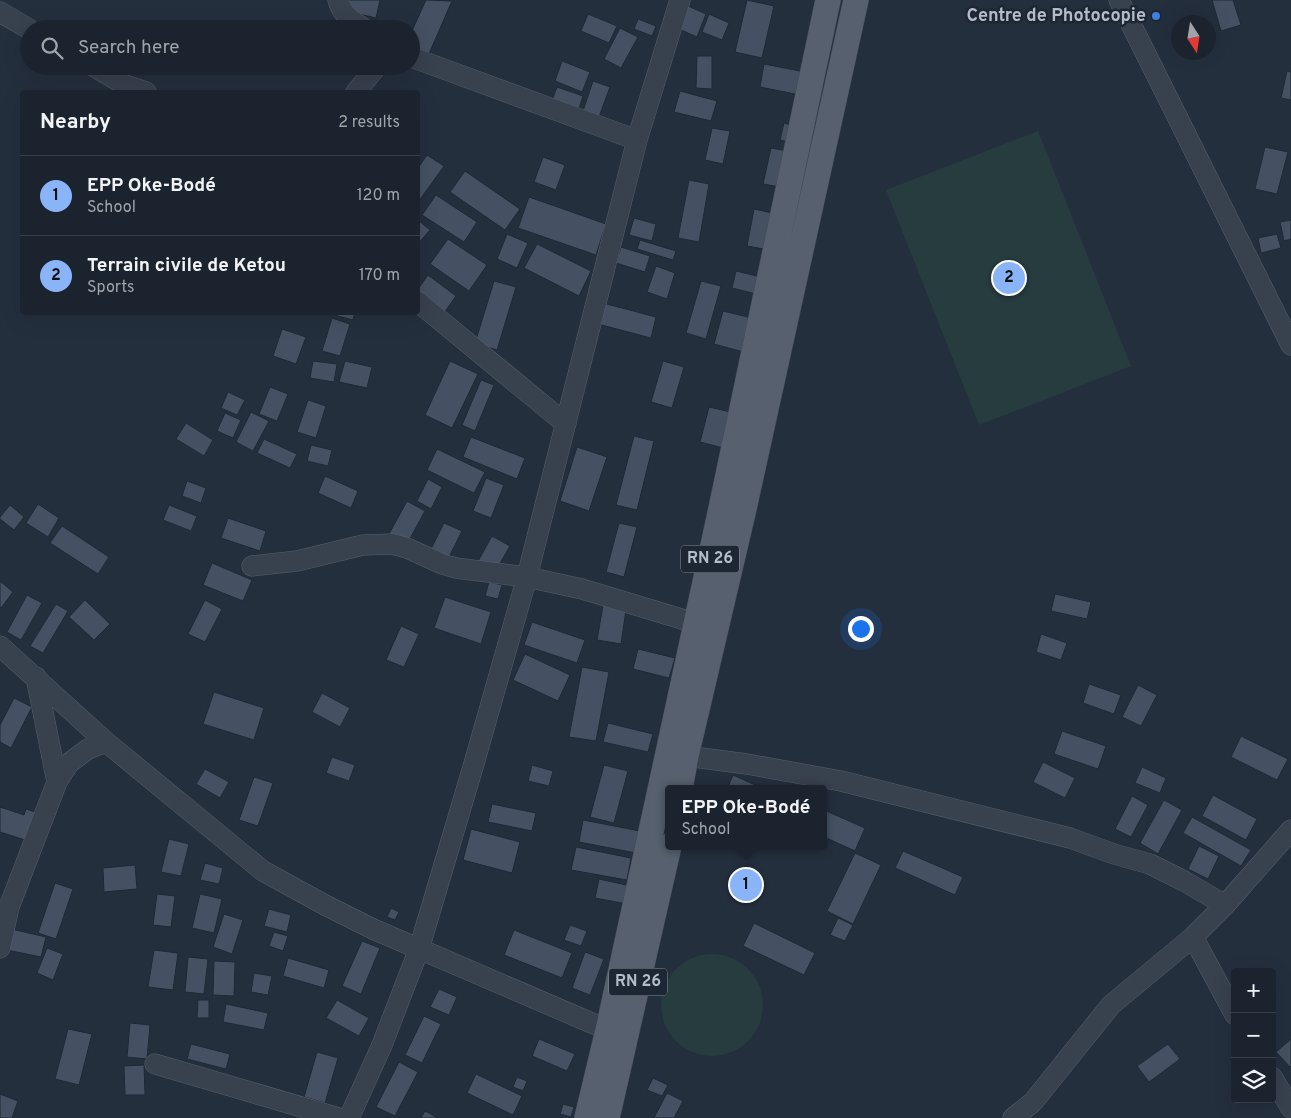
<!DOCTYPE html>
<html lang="en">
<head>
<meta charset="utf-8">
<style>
	:root { --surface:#1b232e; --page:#242b36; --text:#f1f3f6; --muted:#a0a4aa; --line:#39404a; --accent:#8ab4f8 }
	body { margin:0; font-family:Overpass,sans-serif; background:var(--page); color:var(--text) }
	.controls { position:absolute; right:15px; bottom:15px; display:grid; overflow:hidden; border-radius:5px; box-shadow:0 5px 20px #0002 }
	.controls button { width:45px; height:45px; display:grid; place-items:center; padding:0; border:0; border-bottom:1px solid var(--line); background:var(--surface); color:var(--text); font:25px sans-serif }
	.compass { position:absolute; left:1171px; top:15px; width:45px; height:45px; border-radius:50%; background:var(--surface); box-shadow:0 5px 20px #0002; rotate:168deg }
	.you { position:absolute; left:860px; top:628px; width:18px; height:18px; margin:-12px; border:4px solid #fff; border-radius:50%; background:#1a73e8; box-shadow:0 0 0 8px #1a73e833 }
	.badge { display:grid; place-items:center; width:32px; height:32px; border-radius:50%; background:var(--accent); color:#111; font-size:16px; font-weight:700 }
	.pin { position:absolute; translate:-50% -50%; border:2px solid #fff; box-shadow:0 1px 5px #0006 }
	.popup { position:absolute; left:665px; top:785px; width:162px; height:65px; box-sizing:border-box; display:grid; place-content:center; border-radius:5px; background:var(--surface); filter:drop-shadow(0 1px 4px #0005); font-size:16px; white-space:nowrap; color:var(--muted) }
	.popup b { font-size:19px; color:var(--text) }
	.popup::after { content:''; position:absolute; left:50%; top:100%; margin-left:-10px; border:10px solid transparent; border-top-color:var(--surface) }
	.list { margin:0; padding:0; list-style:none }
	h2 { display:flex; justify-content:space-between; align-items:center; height:65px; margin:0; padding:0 20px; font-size:21px }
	h2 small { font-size:16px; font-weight:400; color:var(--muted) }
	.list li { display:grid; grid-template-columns:32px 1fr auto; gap:15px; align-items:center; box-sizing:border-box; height:80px; padding:0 20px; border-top:1px solid var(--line) }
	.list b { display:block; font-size:19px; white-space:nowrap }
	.list p { margin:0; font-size:16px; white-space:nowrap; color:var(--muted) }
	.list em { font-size:16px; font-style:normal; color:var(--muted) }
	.icon { flex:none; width:28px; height:28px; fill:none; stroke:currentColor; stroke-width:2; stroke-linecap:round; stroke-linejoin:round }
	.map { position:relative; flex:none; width:1291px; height:1118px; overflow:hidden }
	.search { position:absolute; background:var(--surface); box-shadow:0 5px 20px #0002; left:20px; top:20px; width:400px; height:55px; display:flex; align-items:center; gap:12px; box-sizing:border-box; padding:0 18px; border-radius:28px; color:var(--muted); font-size:19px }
	.panel { position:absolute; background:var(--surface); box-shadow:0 5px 20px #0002; left:20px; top:90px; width:400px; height:225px; border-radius:5px }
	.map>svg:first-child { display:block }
</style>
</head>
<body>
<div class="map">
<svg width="1291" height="1118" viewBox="0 0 1291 1118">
	<rect width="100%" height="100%" fill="#242f3e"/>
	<path fill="#263c3f" d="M1038,131L1131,366L979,425L886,190Z
		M661 1005a51 51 0 1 1 102 0a51 51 0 1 1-102 0Z"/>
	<path fill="#455162" stroke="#1f2835" d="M345,0H380L376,18L343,10Z
		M426,0L452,1L428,56L411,49V33Z
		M747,0L774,6L762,58L735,52Z
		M1212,0H1233L1241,25L1221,31Z
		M688,6L706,14L697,37L679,29Z
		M588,14L617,26L609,43L581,31Z
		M709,14L729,23L722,40L702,32Z
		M638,19L656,26L652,36L634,29Z
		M620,28L638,37L621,68L604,59Z
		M697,56H712V89L696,88Z
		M562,61L590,72L582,92L555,81Z
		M764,64L805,72L800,95L760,87Z
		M1287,71L1291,72V100L1281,98Z
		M593,81L610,87L599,117L583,111Z
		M557,87L583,96L578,112L551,103Z
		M680,91L717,101L711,121L674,112Z
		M784,123L801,128L797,144L780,140Z
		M712,128L730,131L723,164L705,160Z
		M1265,147L1288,152L1277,194L1255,189Z
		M771,148L788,151L780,187L763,184Z
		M427,155L444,166L419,201L418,200V168Z
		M543,157L565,165L556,190L534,182Z
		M465,171L520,209L505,230L450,192Z
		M689,180L709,184L699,242L678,238Z
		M436,195L477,222L464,242L422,215Z
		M529,197L606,224L596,255L518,228Z
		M754,209L777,214L769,250L747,246Z
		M634,218L656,224L652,241L629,235Z
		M418,220L430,230L418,244Z
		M1291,220V239L1284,241L1280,222Z
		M507,234L528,243L517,268L497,259Z
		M1277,234L1281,248L1261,253L1258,238Z
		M448,239L487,265L469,291L430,264Z
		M640,240L676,251L673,260L637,249Z
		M537,244L591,271L579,296L524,268Z
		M621,247L650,256L645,272L616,263Z
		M656,266L675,273L667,299L647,292Z
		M736,271L761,277L756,294L732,288Z
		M428,275L456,296L444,313L418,293V289Z
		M494,281L516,287L497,350L475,343Z
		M701,281L721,286L706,339L686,333Z
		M603,303L656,317L651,338L598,324Z
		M723,311L756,319L747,353L714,344Z
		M338,312H355L353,320L337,316Z
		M332,318L350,324L340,356L322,351Z
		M282,329L306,337L296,364L273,356Z
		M313,361L337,364L334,382L310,378Z
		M345,361L372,367L367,388L339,382Z
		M450,361L478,374L452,428L425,415Z
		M663,361L684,367L672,408L651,402Z
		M481,380L494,385L475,431L462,425Z
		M270,387L288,394L277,421L259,414Z
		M228,392L245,400L237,415L221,408Z
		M308,400L326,406L316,438L297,432Z
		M709,407L735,413L727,449L700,442Z
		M251,412L269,421L253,451L236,442Z
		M225,413L241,420L233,438L217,431Z
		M186,423L213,440L204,456L176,439Z
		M634,436L654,441L637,510L616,505Z
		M471,437L525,458L517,479L463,457Z
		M264,439L297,454L290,468L257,453Z
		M311,445L332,450L328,466L307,461Z
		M577,447L607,457L589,511L560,501Z
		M437,449L485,472L474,493L427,470Z
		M325,476L358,491L351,508L318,493Z
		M486,478L504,485L491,518L473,511Z
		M428,479L442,487L431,509L417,501Z
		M187,481L206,488L201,503L182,496Z
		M407,501L425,511L407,544L389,534Z
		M38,504L59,518L48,537L26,523Z
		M10,505L24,517L14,530L0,519V517Z
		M169,505L197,516L191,531L163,520Z
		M228,518L266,531L260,551L221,538Z
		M444,523L462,531L447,561L429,553Z
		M619,523L637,527L624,577L606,572Z
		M62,526L109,557L98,574L50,543Z
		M492,536L510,546L495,572L477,563Z
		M212,563L252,580L243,601L203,585Z
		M0,581L13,592L1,608L0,607Z
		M489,582L502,585L498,599L485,596Z
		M1055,594L1091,602L1087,619L1051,611Z
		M27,595L42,603L21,640L7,632Z
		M445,597L491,612L481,644L434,628Z
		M85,600L110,624L94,640L69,617Z
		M205,600L222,609L205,642L188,634Z
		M604,600L627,603L621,644L597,640Z
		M56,604L68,611L43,653L30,646Z
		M532,622L585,640L577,663L524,645Z
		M401,626L419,634L404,667L386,660Z
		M1041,634L1067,643L1061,660L1036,652Z
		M638,649L675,658L669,678L633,669Z
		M525,654L570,675L558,701L513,680Z
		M582,667L609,672L596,741L569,737Z
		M1089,684L1121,695L1114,714L1083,703Z
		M1138,685L1157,695L1141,726L1122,717Z
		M214,692L264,708L254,740L203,724Z
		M322,693L350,708L340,727L312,712Z
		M14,698L32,707L11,748L0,742V725Z
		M608,723L653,734L648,752L603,742Z
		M1062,731L1106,746L1098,769L1054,754Z
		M1241,736L1288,759L1277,780L1231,757Z
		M332,757L355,765L349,781L326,773Z
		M1043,762L1075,778L1065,798L1033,782Z
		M532,765L553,771L549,786L528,781Z
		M604,765L628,771L614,823L590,817Z
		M1142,767L1166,778L1160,793L1135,783Z
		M205,769L229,782L220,798L196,784Z
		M733,775L764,789H727Z
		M254,777L273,783L258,826L239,820Z
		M1213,795L1257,819L1246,840L1202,816Z
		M1132,796L1148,805L1131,837L1115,829Z
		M1164,800L1182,810L1158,854L1140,843Z
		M492,804L536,813L532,831L488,822Z
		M0,807L24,815L26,809L35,812L25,840L0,832Z
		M824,810L865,828L855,851L824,837Z
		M1192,817L1251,850L1241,866L1183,833Z
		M583,820L645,832L641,854L579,842Z
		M471,829L520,842L512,873L463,860Z
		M169,839L189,844L181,876L161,872Z
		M1199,846L1219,856L1208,879L1188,869Z
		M576,847L631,858L627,880L571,870Z
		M903,851L963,877L955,895L895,868Z
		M855,853L881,865L853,924L827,911Z
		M205,863L223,868L219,884L200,880Z
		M135,865L137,889L104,892L103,868Z
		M599,879L631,886L627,904L595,898Z
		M55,883L73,889L56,939L38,933Z
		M157,894L175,896L171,927L153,925Z
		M200,894L222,899L214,933L192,928Z
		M391,908L399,912L395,920L387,917Z
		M269,909L291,915L287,932L264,926Z
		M224,914L243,920L232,954L213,947Z
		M838,918L853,925L845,941L830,935Z
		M754,923L815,953L804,975L743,946Z
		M570,925L587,931L581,946L564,940Z
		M11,929L46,937L41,957L7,950Z
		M514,930L572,953L562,978L504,955Z
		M274,932L288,936L283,951L269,946Z
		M362,941L380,948L361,994L342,986Z
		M47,948L63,954L53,980L37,973Z
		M154,950L178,953L173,990L148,987Z
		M585,952L604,959L590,995L572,988Z
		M188,957L208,959L204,994L185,992Z
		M288,958L329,970L324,988L283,976Z
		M214,961L235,962L234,996L213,995Z
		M254,973L272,976L268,995L251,992Z
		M439,989L457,997L449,1015L430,1007Z
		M198,1000H209V1018H197Z
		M337,1000L369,1018L359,1036L326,1018Z
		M226,1004L268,1013L264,1030L223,1022Z
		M424,1016L441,1024L422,1063L405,1055Z
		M130,1023L150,1025L147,1059L127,1057Z
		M68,1029L92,1034L79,1085L55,1079Z
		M539,1039L575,1054L567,1071L532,1056Z
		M1291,1039V1066L1290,1067L1276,1052Z
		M191,1044L230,1054L226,1069L187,1059Z
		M1168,1044L1180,1059L1149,1082L1137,1066Z
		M317,1052L338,1058L325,1103L304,1097Z
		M399,1062L418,1072L395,1116L376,1107Z
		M144,1065L145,1095H125L124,1066Z
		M476,1074L522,1096L513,1115L467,1093Z
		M517,1077L527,1081L523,1091L513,1087Z
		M653,1078L668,1085L662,1096L647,1090Z
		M667,1093L683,1101L674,1118H654Z
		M0,1094L18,1101L12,1118H0Z
		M563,1104L574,1107L571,1117L560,1114Z
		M425,1111L438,1118H421Z"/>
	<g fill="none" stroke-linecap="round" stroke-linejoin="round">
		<g stroke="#565f6c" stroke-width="21">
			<path id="minor" d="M338,0C342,15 352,20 364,29
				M1119,0L1291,345
				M0,12L29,29
				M411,57L637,140
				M93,66L125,85L146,92
				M356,92L377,66
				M418,302L566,424
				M252,566L297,561L363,545L392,544L407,548L442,564L456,568L527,577L582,589L695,623
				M0,646L106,742L263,871L325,905L373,929L608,1030
				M36,677L57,782
				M686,756L747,764L841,781L1070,838L1114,854L1150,864L1184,881L1225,905
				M1193,937L1235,1015
				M0,948L9,907L57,782L69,763L88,749L106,742
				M155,1064L339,1118
				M1272,1077L1291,1108
				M349,1118L382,1045L419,949L473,767L527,577L637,140L680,0
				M1013,1118L1033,1102L1111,1005L1193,937L1225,905L1291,830"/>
		</g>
		<g stroke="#414a57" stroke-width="26">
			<path id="major" d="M680,789L686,756L743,513L856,0
				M587,1118L608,1030L719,518L828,0
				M607,1118L669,846"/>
		</g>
		<use href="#minor" stroke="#38414e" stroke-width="20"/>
		<use href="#major" stroke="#56606e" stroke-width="25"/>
	</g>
	<circle fill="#3f7fe0" stroke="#1d2633" stroke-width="2" cx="1156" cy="16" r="5"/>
	<g text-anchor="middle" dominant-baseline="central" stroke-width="5" stroke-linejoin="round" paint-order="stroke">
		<g fill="#1d2633" stroke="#878f9c" stroke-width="1">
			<rect x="681" y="545.5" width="58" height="27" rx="4"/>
			<rect x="609" y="968.5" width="58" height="27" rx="4"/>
		</g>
		<g font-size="16" font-weight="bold" fill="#b4bcc9">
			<text x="710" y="559">RN 26</text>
			<text x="638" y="982">RN 26</text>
		</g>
		<g font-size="18" font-weight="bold" fill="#b4bcc9" stroke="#1d2633" text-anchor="end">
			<text x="1146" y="16">Centre de Photocopie</text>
		</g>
	</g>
</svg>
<div class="controls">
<button>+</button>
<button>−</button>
<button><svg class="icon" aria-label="layers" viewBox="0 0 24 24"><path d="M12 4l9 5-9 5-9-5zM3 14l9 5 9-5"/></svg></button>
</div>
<svg class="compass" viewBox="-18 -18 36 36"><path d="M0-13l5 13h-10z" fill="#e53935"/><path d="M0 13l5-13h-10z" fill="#a0a4aa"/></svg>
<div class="you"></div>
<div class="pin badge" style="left:746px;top:885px">1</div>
<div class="popup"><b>EPP Oke-Bodé</b>School</div>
<div class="pin badge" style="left:1009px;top:278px">2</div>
<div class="search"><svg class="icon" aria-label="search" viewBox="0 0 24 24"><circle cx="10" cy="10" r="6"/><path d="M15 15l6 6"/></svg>Search here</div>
<section class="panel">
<h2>Nearby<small>2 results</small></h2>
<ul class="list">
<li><span class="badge">1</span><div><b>EPP Oke-Bodé</b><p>School</p></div><em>120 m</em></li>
<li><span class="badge">2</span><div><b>Terrain civile de Ketou</b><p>Sports</p></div><em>170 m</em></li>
</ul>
</section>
</div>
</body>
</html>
